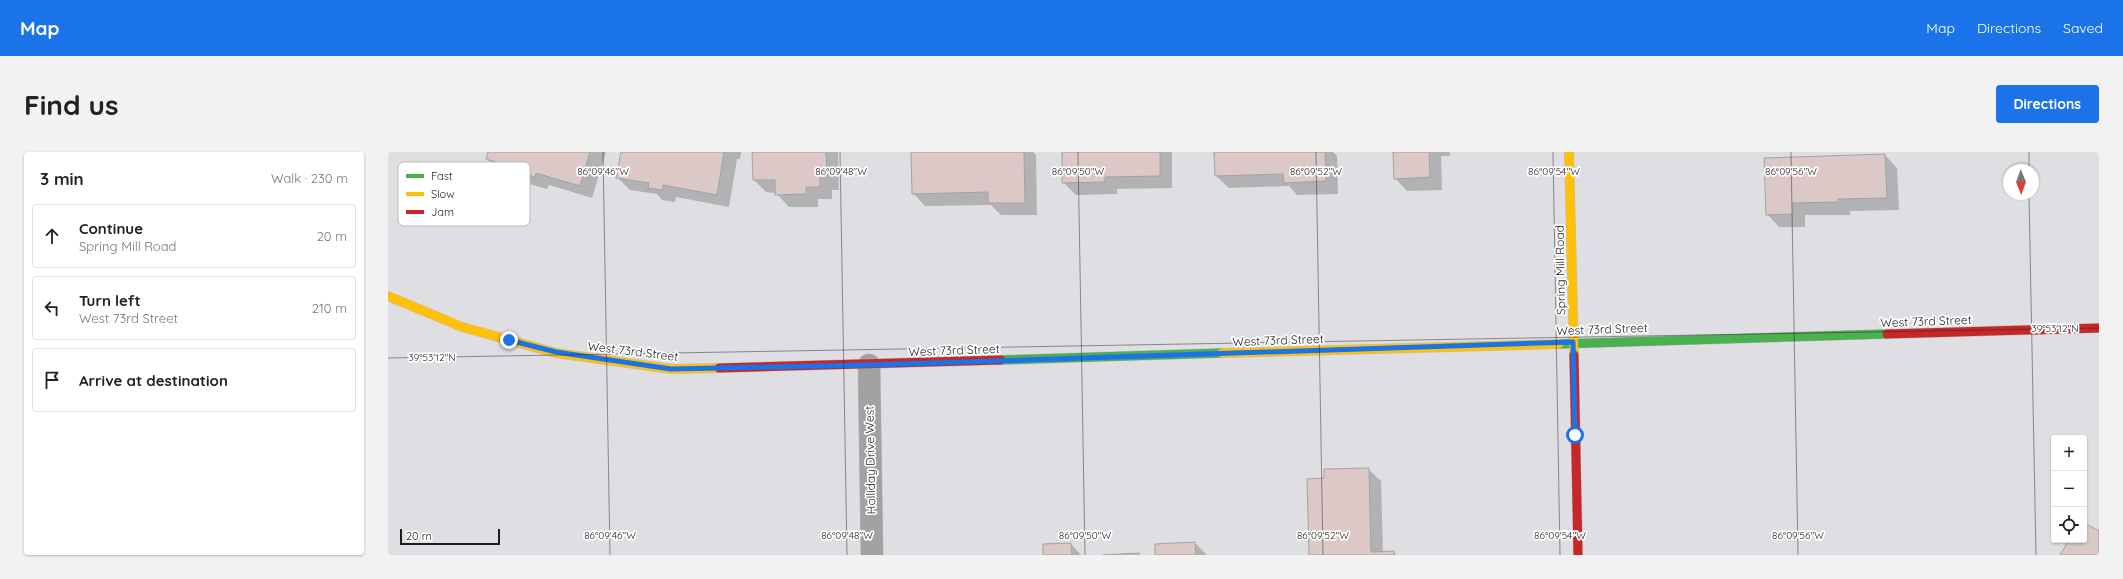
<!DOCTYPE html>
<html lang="en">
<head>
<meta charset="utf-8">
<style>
	:root { --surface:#fff; --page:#f2f2f2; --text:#222; --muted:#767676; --line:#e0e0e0; --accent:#1a73e8 }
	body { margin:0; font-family:Quicksand,sans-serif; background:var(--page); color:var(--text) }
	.controls { position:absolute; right:12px; bottom:12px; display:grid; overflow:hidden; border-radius:4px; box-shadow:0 1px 3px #0004 }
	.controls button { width:36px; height:36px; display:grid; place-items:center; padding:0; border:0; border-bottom:1px solid var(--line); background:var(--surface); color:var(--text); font:20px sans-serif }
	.compass { position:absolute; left:1615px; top:12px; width:36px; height:36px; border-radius:50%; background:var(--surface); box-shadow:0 1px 3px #0004; rotate:179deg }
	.scale { position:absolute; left:12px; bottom:10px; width:100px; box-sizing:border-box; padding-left:4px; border:2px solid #1c1d1f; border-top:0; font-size:11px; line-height:14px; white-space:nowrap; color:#1c1d1f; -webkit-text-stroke:3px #fff; paint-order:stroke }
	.stop { position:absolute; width:12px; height:12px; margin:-9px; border:3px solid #1a73e8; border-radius:50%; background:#fff }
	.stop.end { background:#1a73e8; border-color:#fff; box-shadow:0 1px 4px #0008 }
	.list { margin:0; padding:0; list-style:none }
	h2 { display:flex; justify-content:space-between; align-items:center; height:52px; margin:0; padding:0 16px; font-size:17px }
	h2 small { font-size:13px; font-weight:400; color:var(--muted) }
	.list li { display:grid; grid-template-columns:26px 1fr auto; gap:12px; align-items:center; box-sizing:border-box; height:64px; margin:0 8px 8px; padding:0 8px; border:1px solid var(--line); border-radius:4px }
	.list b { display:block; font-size:15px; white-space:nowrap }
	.list p { margin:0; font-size:13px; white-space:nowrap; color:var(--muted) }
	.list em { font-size:13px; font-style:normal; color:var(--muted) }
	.icon { flex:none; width:22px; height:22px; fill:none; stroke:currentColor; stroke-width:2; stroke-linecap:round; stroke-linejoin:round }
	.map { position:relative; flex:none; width:1711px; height:403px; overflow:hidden; border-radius:4px }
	header { display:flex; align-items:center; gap:24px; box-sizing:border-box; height:56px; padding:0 20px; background:var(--accent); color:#fff }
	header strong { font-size:19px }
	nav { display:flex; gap:22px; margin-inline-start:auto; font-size:14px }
	.intro { display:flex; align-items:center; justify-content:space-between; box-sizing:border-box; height:96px; padding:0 24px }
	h1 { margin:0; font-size:28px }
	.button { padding:10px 18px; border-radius:4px; background:var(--accent); color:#fff; font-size:14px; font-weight:700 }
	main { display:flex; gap:24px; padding:0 24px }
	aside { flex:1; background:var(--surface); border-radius:4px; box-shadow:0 1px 3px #0004 }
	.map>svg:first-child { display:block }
</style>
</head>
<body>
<header>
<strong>Map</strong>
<nav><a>Map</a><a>Directions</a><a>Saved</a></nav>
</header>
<div class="intro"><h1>Find us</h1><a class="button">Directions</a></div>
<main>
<aside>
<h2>3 min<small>Walk · 230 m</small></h2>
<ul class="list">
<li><svg class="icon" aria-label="ahead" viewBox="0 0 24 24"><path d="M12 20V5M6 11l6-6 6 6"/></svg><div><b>Continue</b><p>Spring Mill Road</p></div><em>20 m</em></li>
<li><svg class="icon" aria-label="left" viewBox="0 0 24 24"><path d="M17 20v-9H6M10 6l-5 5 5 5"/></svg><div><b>Turn left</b><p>West 73rd Street</p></div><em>210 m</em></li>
<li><svg class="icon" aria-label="arrive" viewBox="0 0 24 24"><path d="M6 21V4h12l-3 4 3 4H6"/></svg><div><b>Arrive at destination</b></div></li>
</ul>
</aside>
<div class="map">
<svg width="1711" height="403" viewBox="0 0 1711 403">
	<rect width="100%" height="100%" fill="#dfdfe3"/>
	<path fill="#0003" d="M101,0H218L204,46L161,33L159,37L127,28L122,22L112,19L99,7Z
		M234,0H353L352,7H349L341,55L288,45L287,50L274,48L269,42L242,38L229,25Z
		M365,0H450L451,38H444V47H430V55H401L388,41L378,40L366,28Z
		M524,0H645L648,3L649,63H613L603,53L537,54L525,41Z
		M675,0H784V36L729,37V42L688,43L675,30Z
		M827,0H945L949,4L950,42L909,43L901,34L841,36L828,24Z
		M1006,0H1062V4H1053L1054,38L1019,39L1007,26Z
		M1497,3L1509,16L1511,58L1462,59V63H1417V75H1391L1379,62Z
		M980,317L993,329L995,400H1006L1008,403H922Z
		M807,391L819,403H768Z
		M683,392L693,403H656Z"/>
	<path fill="#dbc8c7" stroke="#a3a2a3" d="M100,0H202L192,34L148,21L147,25L114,15L115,12L98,7Z
		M233,0H336L329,43L275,33V38L260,36L261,31L228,26Z
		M364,0H438L439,26H432V35H418V42L387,43V28H365Z
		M523,0H636L637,51H600V40L524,42Z
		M674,0H772V24L717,25V30L674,31Z
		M826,0H937L938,29L896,31L895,22L827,24Z
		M1005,0H1041L1042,25L1006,27Z
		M1497,2L1499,46L1450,47V50L1405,51V62L1378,63L1376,6Z
		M981,316L983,400L1006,399V403H921L919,327L936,326V317Z
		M1696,371L1711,379V403H1672L1681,388H1696Z
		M807,390L808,403H767V392Z
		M683,391L684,403H655V392Z
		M751,401V403H715Z"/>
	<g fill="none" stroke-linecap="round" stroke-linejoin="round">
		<g stroke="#bdbdbf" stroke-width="23">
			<path id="street" d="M481,213L484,403"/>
		</g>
		<g stroke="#bdbdbf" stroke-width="10">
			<path id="fast" d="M1171,192L1499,182
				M613,208L834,201"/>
		</g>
		<g stroke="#bdbdbf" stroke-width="10">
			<path id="slow" d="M1181,0L1186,203
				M0,144L74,175L168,201L283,217L331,216
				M834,201L1171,192"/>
		</g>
		<g stroke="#bdbdbf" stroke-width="10">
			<path id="jam" d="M1499,182L1711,176
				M1186,203L1190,403
				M331,216L613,208"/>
		</g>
		<use href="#street" stroke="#a2a2a3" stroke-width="22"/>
		<use href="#fast" stroke="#4caf50" stroke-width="9"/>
		<use href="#slow" stroke="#ffc107" stroke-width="9"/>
		<use href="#jam" stroke="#c62828" stroke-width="9"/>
	</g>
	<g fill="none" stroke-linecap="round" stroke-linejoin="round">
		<path stroke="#1a73e8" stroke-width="5" d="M121,188L168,200L283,217L481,213L1185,190L1187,283"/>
	</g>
	<path fill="none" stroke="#1c1d1f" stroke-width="1" stroke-opacity="0.45" d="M215,0L222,403M452,0L459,403M690,0L697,403M928,0L935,403M1165,0L1172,403M1403,0L1410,403M1641,0V18M1641,42L1648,403M0,206L1711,176"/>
	<g text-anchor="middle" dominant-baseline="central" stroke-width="3.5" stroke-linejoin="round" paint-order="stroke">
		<g font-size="12" fill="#1c1d1f" stroke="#fff">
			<text transform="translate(1172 118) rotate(-91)">Spring Mill Road</text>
			<text transform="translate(1538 169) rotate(-2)">West 73rd Street</text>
			<text transform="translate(1214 177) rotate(-2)">West 73rd Street</text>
			<text transform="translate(890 188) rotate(-2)">West 73rd Street</text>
			<text transform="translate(566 198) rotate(-2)">West 73rd Street</text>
			<text transform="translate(245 199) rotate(7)">West 73rd Street</text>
			<text transform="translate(482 308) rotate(-91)">Holliday Drive West</text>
		</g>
	</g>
	<rect x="10" y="10" width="132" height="64" rx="6" fill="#fff" stroke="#bbbbbc" stroke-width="1"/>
	<rect x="18" y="22" width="18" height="4" fill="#4caf50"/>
	<rect x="18" y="40" width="18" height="4" fill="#ffc107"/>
	<rect x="18" y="58" width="18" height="4" fill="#c62828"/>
	<g font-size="11" fill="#1c1d1f">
		<text x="43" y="28">Fast</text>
		<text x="43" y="46">Slow</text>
		<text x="43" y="64">Jam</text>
	</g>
	<g font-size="10" text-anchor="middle" fill="#1c1d1f" stroke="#fff" stroke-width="3.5" stroke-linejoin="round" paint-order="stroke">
		<text x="215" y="23">86°09'46"W</text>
		<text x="453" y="23">86°09'48"W</text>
		<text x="690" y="23">86°09'50"W</text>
		<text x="928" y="23">86°09'52"W</text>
		<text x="1166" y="23">86°09'54"W</text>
		<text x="1403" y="23">86°09'56"W</text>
		<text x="1667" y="180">39°53'12"N</text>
		<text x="44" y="209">39°53'12"N</text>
		<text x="222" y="387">86°09'46"W</text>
		<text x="459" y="387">86°09'48"W</text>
		<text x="697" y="387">86°09'50"W</text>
		<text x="935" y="387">86°09'52"W</text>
		<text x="1172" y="387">86°09'54"W</text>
		<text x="1410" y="387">86°09'56"W</text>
	</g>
</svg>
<div class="controls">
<button>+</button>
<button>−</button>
<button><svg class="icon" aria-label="locate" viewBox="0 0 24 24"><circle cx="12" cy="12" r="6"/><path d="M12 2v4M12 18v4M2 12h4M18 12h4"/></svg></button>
</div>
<svg class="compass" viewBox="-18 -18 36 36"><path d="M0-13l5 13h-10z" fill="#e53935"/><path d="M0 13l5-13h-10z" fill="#767676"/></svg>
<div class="scale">20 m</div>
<div class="stop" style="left:1187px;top:283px"></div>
<div class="stop end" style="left:121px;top:188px"></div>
</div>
</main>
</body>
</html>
